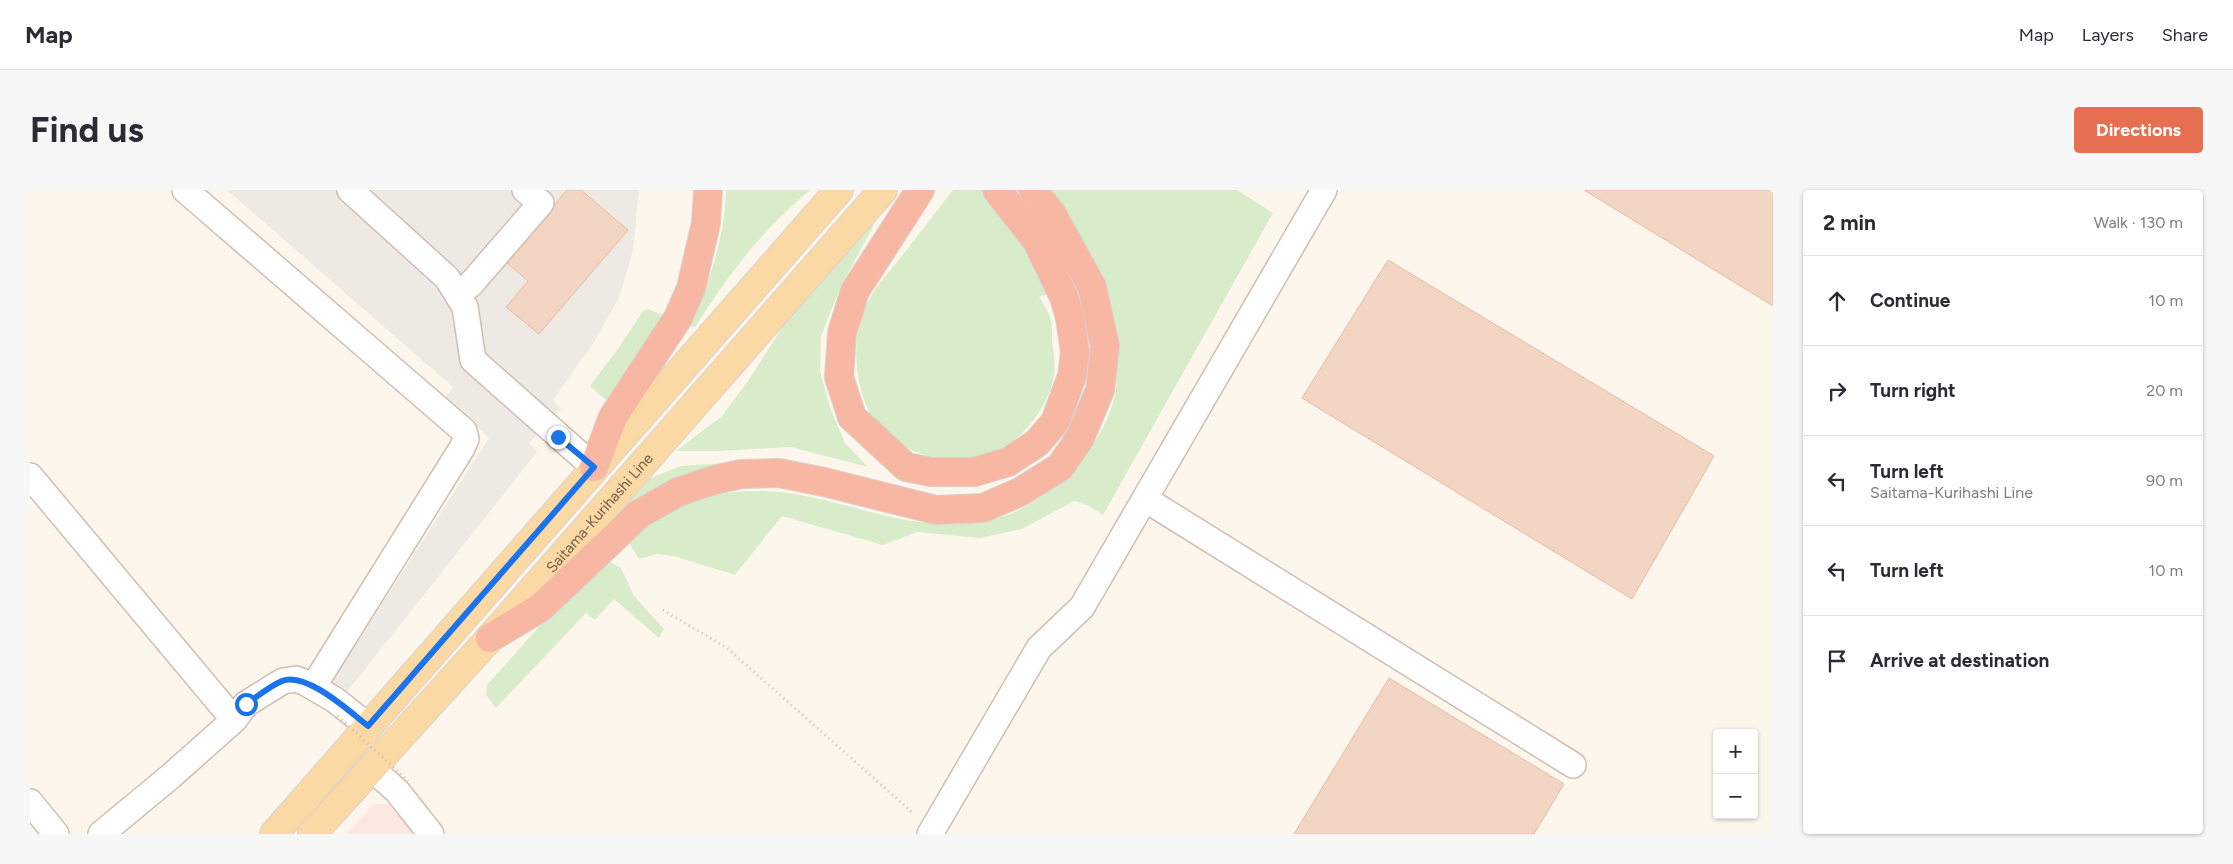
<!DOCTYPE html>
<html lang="en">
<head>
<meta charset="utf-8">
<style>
	:root { --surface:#fff; --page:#f7f7f7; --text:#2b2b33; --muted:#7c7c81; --line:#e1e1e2; --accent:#e76f51 }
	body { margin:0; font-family:Figtree,sans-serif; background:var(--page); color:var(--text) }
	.controls { position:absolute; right:15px; bottom:15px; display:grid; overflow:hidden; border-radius:5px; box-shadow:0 1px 4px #0004 }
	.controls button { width:45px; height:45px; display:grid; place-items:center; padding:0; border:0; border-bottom:1px solid var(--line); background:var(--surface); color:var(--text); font:25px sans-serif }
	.stop { position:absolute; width:15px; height:15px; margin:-11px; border:4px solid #1a73e8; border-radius:50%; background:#fff }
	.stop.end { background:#1a73e8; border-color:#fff; box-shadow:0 1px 5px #0008 }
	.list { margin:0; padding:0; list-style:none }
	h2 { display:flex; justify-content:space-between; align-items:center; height:65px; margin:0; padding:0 20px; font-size:21px }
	h2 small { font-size:16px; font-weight:400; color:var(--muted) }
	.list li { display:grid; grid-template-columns:32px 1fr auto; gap:15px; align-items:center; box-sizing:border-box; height:90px; padding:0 20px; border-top:1px solid var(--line) }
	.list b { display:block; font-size:19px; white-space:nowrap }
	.list p { margin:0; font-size:16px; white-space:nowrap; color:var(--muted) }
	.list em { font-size:16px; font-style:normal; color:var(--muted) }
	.icon { flex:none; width:28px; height:28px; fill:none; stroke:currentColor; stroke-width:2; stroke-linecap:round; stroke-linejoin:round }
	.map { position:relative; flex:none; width:1743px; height:644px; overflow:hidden; border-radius:5px }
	header { display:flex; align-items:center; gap:30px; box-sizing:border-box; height:70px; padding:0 25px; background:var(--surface); border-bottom:1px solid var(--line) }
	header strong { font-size:24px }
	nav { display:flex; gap:28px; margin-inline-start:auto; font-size:18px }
	.intro { display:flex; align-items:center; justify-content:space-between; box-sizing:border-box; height:120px; padding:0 30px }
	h1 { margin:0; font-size:35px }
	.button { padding:12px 22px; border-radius:5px; background:var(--accent); color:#fff; font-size:18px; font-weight:700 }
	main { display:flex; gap:30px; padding:0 30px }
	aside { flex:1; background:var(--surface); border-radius:5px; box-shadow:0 1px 4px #0004 }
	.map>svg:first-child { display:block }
</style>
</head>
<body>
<header>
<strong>Map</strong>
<nav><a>Map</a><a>Layers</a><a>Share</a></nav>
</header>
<div class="intro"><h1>Find us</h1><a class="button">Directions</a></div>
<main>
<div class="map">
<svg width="1743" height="644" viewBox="0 0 1743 644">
	<rect width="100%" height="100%" fill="#fdf6ec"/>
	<path fill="#fde8e0" d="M344,614H362L386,644H316Z"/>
	<path fill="#efe9e4" d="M197,0H609L603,60L589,108L564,152L523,210L531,219L499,253L507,262L316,503L301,493L459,248L416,207L423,197Z"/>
	<path fill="#d8ecc9" d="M696,0H780C730,42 700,83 665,137L660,136C679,93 695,48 696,0Z
		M923,0H1207L1243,23L1073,325L1057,315L1044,311L992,339L950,348L887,342L853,355L752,326L705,385L644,366L627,364L609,369L595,346C610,337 625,326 641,319C668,307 699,300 729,301C792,301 852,333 915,334C939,334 967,331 989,320C1032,300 1077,249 1086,201C1087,194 1086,185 1086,178C1085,143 1081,115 1069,82L1009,107C1013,114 1018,120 1020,127C1022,134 1022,143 1022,150C1024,163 1026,178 1023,191C1016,219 993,248 968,261C928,282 871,266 845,231C838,222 834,210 831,200C825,177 824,152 831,129C838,104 857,85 872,66C889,44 906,22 923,0Z
		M840,32L844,35L810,98L791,146L790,181L800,218L815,253L838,277L761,257L688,261H646L692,226L720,188L762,122Z
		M618,119L633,125L631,135L577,211L560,196L590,156L613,121Z
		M696,273L569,344L613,291L651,276Z
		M573,368L591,378L604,406L634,439L629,448L584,409L565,430L556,423L466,518L456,505L457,495L557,383Z"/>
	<path fill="#f3d5c3" stroke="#e6bba3" d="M537,0H551L598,40L509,144L476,117L498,91L476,72Z
		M1554,0H1743V116Z
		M1358,70L1684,266L1602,409L1272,208Z
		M1359,488L1534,594L1504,644H1264Z"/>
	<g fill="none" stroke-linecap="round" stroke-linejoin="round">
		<g stroke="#d1beb0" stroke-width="28">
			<path id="minor" d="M155,0L434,241L436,249L432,258L283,497
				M320,0L417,88L435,117L443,170L564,277
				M428,103L440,95L511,13L495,0
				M0,286L204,530
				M1115,309L1543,575
				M341,578L367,601L401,644
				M0,612L26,644
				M71,644L141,586L204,530L216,514L253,491L266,489L276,493L305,510L338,536
				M900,644L1009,458L1052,417L1294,0"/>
		</g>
		<g stroke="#dad1cd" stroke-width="30">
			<g id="major">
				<path d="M244,644L809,0"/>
				<path id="s1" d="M282,644L460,448L853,0"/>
			</g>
		</g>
		<g stroke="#dad1cd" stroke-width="30">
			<path id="highway" d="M890,0L825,101L812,143L809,187L822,227L876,277L901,282H944L978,272L1007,253L1025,232L1042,186L1045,162L1040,128L1034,107L1007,51L967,0
				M564,277L583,227L648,128L661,98L676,33L678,0
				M460,448L510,418L609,324L648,302L684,290L711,284L749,283L794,292L906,320L953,318L990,302L1030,277L1050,248L1070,200L1075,156L1062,97L1023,26L1003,0"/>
		</g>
		<path stroke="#d9b8a5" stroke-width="3" stroke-dasharray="1 4" stroke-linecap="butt" d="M633,420L697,458L883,623"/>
		<use href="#minor" stroke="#fff" stroke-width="25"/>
		<use href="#major" stroke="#fbd9a5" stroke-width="28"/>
		<use href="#highway" stroke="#f7b7a3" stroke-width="28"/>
		<path stroke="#d9b8a5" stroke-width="3" stroke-dasharray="1 4" stroke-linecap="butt" d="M308,526L378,591"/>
	</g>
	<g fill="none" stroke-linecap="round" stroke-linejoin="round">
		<path stroke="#1a73e8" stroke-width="6" d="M216,514C228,506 240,496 252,491C276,481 320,522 338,536L564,277L528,247"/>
	</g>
	<g text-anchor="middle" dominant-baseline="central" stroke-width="5" stroke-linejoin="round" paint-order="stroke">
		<g font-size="15" fill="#7a5c4d" stroke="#fffaf3">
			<text stroke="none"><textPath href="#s1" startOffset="431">Saitama-Kurihashi Line</textPath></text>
		</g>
	</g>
</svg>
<div class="controls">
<button>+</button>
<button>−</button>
</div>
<div class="stop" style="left:216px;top:514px"></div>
<div class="stop end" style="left:528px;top:247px"></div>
</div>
<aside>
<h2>2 min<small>Walk · 130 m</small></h2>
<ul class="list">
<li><svg class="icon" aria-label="ahead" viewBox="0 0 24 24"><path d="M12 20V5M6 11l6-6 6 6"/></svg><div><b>Continue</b></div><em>10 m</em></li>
<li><svg class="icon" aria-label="right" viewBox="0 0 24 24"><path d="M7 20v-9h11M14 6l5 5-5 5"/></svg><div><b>Turn right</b></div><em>20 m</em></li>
<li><svg class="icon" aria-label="left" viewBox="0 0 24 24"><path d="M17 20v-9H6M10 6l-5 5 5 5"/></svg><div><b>Turn left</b><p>Saitama-Kurihashi Line</p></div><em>90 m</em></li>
<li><svg class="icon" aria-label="left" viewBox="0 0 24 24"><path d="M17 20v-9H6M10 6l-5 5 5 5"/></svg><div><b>Turn left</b></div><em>10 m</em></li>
<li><svg class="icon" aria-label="arrive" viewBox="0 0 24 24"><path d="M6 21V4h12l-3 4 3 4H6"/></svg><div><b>Arrive at destination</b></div></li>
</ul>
</aside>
</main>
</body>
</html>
